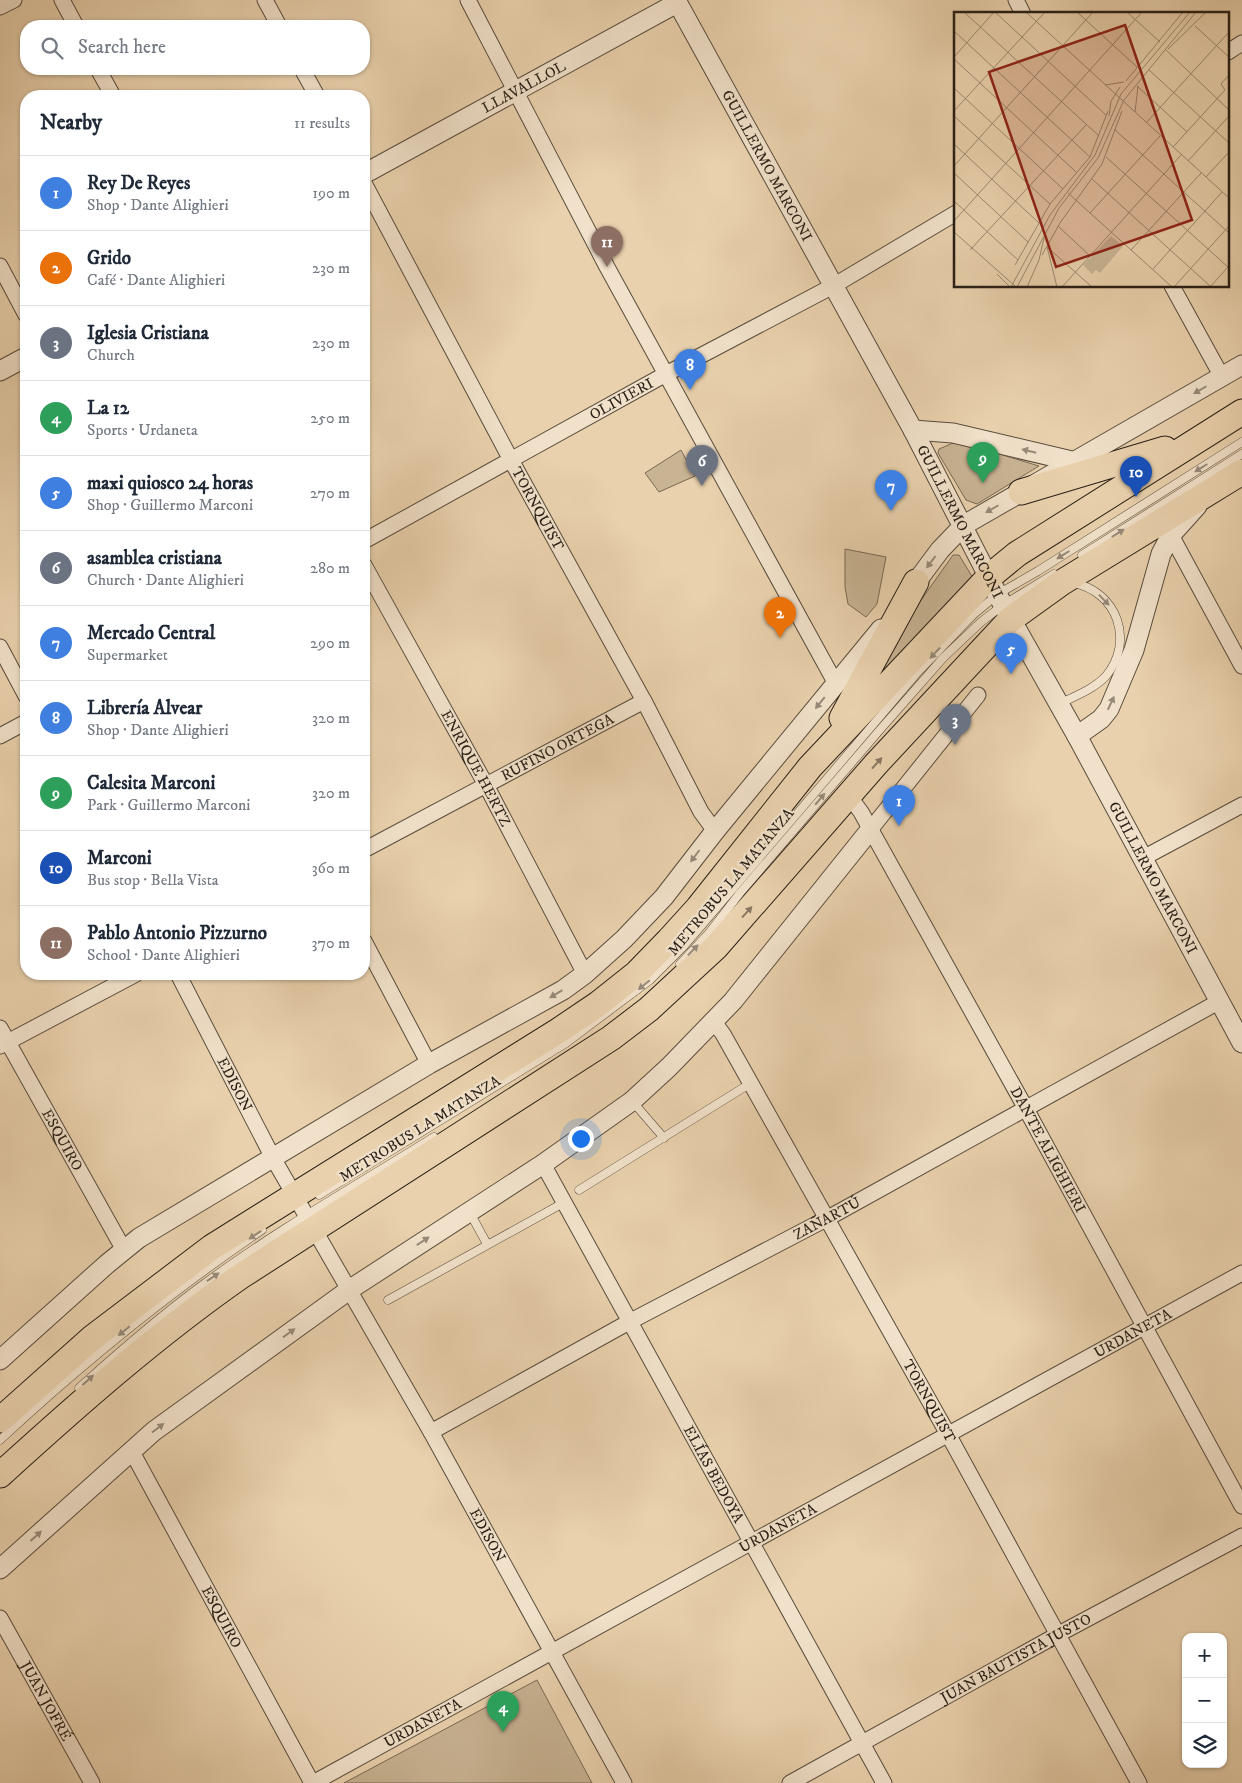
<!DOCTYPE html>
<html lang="en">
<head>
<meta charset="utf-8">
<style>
	:root { --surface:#fff; --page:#f6f6f7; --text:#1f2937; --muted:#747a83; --line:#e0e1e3; --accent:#8f2418 }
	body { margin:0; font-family:"IM FELL DW Pica",serif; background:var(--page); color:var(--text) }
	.controls { position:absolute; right:15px; bottom:15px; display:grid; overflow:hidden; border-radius:10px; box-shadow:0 1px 4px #0004 }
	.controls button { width:45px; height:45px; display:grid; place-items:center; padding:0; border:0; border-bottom:1px solid var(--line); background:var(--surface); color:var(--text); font:25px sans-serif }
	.you { position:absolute; left:580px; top:1138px; width:18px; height:18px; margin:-12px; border:4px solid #fff; border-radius:50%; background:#1a73e8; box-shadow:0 0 0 8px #1a73e833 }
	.badge { display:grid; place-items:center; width:32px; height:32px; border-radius:50%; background:var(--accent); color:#fff; font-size:16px; font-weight:700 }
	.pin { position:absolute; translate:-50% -41px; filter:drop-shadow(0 1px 2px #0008) }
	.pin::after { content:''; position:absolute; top:26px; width:18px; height:15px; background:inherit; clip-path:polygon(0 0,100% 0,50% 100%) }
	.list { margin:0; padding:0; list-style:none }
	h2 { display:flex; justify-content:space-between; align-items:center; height:65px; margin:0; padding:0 20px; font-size:21px }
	h2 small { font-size:16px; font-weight:400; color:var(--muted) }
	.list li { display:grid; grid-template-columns:32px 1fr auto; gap:15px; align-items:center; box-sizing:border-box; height:75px; padding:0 20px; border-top:1px solid var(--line) }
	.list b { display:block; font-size:19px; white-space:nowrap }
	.list p { margin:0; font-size:16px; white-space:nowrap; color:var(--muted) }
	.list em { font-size:16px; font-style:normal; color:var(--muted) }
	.icon { flex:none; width:28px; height:28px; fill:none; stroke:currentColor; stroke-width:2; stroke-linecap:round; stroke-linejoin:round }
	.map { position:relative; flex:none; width:1242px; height:1783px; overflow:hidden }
	.search { position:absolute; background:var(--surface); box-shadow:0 1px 4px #0004; left:20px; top:20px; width:350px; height:55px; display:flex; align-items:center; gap:12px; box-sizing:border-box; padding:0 18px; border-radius:20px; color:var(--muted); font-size:19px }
	.panel { position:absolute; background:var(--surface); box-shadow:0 1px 4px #0004; left:20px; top:90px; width:350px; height:890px; border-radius:20px }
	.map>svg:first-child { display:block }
</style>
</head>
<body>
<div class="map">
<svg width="1242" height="1783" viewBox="0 0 1242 1783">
	<rect width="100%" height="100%" fill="#e9d1ad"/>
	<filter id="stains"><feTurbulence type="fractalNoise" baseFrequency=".004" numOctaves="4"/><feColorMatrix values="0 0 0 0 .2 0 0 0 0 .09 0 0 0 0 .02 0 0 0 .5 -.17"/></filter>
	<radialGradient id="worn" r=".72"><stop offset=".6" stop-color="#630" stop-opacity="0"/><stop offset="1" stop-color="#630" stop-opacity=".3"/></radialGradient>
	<path fill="#c8b393" stroke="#786954" d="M953,443H963L1039,466L977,504L966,500L938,453L939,449Z
		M681,450L695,476L659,492L645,473Z
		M845,549L886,557L877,604L866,617L848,604L845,587Z
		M953,555H959L973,578L868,691L907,620Z
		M537,1680L592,1783H344Z"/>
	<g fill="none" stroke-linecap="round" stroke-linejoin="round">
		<g stroke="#584c3c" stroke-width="9">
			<path id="service" d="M1082,555L1242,454
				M1059,704C1075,696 1094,689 1106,676C1135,641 1117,591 1073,583
				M680,964L709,933L740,893L878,732L943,658L981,622L1003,605L1054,574
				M632,1101L664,1138
				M579,1190L751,1083
				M319,1195L566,1043L650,980L684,946L918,672L974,614L998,594L1038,571L1242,442
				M470,1213L487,1244
				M388,1300L565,1202
				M79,1388C119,1352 160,1316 204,1284C277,1230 357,1185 434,1137
				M0,1440C83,1363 169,1293 262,1230"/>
		</g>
		<g stroke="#584c3c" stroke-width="17">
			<g id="minor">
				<path d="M62,0L76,26"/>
				<path d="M265,0L279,26"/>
				<path d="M468,0L607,267L836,684"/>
				<path d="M1016,0L1023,14"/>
				<path d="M0,7L14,0"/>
				<path d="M1228,52L1242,43"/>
				<path d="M98,69L113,96"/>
				<path d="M302,69L317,96"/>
				<path id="s1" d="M364,183L511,460L644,701L701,812L715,831"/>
				<path d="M0,266L26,315"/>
				<path d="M1172,286L1222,377"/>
				<path d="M1171,535L1242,666"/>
				<path id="s2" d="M364,541L666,374L833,286L956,213"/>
				<path id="s3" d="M364,565L486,785L585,974"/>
				<path d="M0,647L26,696"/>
				<path d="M0,736L26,722"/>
				<path id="s4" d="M849,796L861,812L1025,1107L1242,1506"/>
				<path d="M870,830L978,695"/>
				<path id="s5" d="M364,850L644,701"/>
				<path d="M1143,858L1242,805"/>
				<path d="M364,941L429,1064"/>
				<path id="s6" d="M178,974L273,1158L431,1432L624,1783"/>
				<path id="s7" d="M714,1022L723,1034L949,1436L1139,1783"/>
				<path id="s8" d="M0,1028L124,1250"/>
				<path d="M0,1046L136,974"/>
				<path id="s9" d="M543,1164L884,1783"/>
				<path id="s10" d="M431,1432L629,1322L828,1218L1220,1001"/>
				<path id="s11" d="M131,1450L312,1783"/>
				<path id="s12" d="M0,1618L92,1783"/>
				<path id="s13" d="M313,1783L1242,1273"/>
				<path id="s14" d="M790,1783L1057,1635L1242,1536"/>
			</g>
		</g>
		<g stroke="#584c3c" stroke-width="21">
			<g id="tertiary">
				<path id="s15" d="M676,0L913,430L1003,605L1077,736L1242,1043"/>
				<path id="s16" d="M364,174L677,3"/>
				<path d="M0,371L26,357"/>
				<path d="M913,430L953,433L1076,462"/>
				<path d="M908,593L940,550L964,525L1242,365"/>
				<path d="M1077,736L1101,719L1109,709L1134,650L1161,554L1171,535L1197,506"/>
				<path d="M0,1360L107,1264L139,1238L429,1064L563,990L585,974L624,939L664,897L715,831L881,629"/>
				<path d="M0,1569L154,1431L349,1290L543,1164L632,1101L669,1067L733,1001L870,830"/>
			</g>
		</g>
		<g stroke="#281f16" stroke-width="27">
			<path id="trunk" d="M1021,492L1165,449
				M842,718L916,582
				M0,1420L92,1338L212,1247L558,1031L598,1004L637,973L669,940L698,908L810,767L989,577L1017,554L1242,412
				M0,1475C77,1405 155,1336 241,1276L611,1038L649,1009L716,947L876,764L1011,619L1061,583L1242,472"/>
		</g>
		<use href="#service" stroke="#f1e1ca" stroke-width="8"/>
		<use href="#minor" stroke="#f1e1ca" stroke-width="15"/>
		<use href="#tertiary" stroke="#f1e1ca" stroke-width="19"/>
		<use href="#trunk" stroke="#e9d1ad" stroke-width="25"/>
	</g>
	<defs><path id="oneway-solid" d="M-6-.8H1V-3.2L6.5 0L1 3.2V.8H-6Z" transform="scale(1.25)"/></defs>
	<g fill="#978a79">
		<use href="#oneway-solid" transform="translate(1200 390) rotate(150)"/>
		<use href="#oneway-solid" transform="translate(1029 451) rotate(-166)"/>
		<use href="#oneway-solid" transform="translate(1201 468) rotate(148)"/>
		<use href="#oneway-solid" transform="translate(992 509) rotate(150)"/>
		<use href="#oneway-solid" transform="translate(1118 533) rotate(-32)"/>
		<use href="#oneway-solid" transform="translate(1063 555) rotate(148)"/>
		<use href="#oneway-solid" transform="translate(931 562) rotate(127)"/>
		<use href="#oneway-solid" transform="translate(1104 600) rotate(46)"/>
		<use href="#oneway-solid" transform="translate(935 653) rotate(133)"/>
		<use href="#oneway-solid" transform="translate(820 703) rotate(129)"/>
		<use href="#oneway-solid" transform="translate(1111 703) rotate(-65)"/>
		<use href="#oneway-solid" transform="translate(820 799) rotate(-50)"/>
		<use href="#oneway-solid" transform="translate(695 856) rotate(127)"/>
		<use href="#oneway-solid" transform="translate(693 950) rotate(-46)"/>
		<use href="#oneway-solid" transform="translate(644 985) rotate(141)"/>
		<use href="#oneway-solid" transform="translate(556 994) rotate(149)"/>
		<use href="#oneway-solid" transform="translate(255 1235) rotate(146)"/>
		<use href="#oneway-solid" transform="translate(423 1241) rotate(-33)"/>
		<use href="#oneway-solid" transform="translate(213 1277) rotate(-34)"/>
		<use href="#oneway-solid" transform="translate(124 1331) rotate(141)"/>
		<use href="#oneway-solid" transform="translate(289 1333) rotate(-36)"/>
		<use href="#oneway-solid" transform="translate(88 1380) rotate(-42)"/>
		<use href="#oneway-solid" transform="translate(158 1428) rotate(-37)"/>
		<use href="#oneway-solid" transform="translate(36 1536) rotate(-42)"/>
	</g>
	<g fill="#887862">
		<use href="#oneway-solid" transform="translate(877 763) rotate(-48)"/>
		<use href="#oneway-solid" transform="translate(747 912) rotate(-48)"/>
	</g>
	<g text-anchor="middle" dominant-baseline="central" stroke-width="4.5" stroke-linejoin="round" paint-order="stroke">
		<g font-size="15" fill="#281f16" stroke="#f1e1ca">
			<text stroke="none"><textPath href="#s16" startOffset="182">LLAVALLOL</textPath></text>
			<text stroke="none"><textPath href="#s15" startOffset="189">GUILLERMO MARCONI</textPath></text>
			<text stroke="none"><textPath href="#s2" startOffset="294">OLIVIERI</textPath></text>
			<text stroke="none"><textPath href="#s1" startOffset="369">TORNQUIST</textPath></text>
			<text stroke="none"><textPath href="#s15" startOffset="594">GUILLERMO MARCONI</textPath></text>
			<text stroke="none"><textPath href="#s5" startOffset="219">RUFINO ORTEGA</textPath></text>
			<text stroke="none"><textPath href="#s3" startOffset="232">ENRIQUE HERTZ</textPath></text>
			<text stroke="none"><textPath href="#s15" startOffset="999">GUILLERMO MARCONI</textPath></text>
			<text transform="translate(731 882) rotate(-50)">METROBUS LA MATANZA</text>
			<text stroke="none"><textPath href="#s6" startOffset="124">EDISON</textPath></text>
			<text transform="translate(420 1129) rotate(-32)">METROBUS LA MATANZA</text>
			<text stroke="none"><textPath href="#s8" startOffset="128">ESQUIRO</textPath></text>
			<text stroke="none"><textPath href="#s4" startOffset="406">DANTE ALIGHIERI</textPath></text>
			<text stroke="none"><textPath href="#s10" startOffset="450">ZAÑARTÚ</textPath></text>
			<text stroke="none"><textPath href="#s13" startOffset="935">URDANETA</textPath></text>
			<text stroke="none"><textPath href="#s7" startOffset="436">TORNQUIST</textPath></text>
			<text stroke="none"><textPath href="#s9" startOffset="354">ELÍAS BEDOYA</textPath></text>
			<text stroke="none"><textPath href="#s13" startOffset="530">URDANETA</textPath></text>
			<text stroke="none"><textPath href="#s6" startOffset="641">EDISON</textPath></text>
			<text stroke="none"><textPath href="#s11" startOffset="190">ESQUIRO</textPath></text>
			<text stroke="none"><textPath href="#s14" startOffset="258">JUAN BAUTISTA JUSTO</textPath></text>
			<text stroke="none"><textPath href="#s12" startOffset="95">JUAN JOFRÉ</textPath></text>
			<text stroke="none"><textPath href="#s13" startOffset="125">URDANETA</textPath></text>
		</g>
	</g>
	<g transform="translate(954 12)">
		<rect width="275" height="275" fill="#e9d1ad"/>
		<path d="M157,224L169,234L146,261L142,258L138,262L129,253Z" fill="#c8b393"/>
		<path fill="none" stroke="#9c8a71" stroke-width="1" d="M10,0L145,124M41,0L152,103M72,0L275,186M123,0L183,55M173,0L206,30M241,14L275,45M0,19L136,145M211,37L275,98M214,37L252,0M0,45L40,0M0,47L122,160M195,58L275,131M172,69L229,0M151,73L170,70M183,74L233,120M0,76L109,177M157,89L166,75M0,99L91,0M181,100L184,74M0,104L96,192M155,104L157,89M192,111L275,20M160,117L275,221M0,132L85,211M219,135L271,78L267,72L275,63M152,145L274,255M234,149L275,104M0,154L139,0M0,161L74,230M252,165L275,140M138,167L256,274M114,181L218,275M0,189L64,248M136,201L206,124M0,209L188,0M104,214L136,244M0,220L61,274M93,235L138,275M93,235L103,275M16,238L132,113M177,238L247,161M88,243L106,211L148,152L168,99M85,248L90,226M61,253L96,192L136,145L154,99M199,257L268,180M43,262L56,275M57,275L96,203L141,143L167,82L236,0M63,275L105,196L144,146L170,88L242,0M73,275L85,248M108,275L227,143M220,275L275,214M256,275L274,255"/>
		<path fill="#8f2418" fill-opacity="0.15" stroke="#8f2418" stroke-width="2.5" d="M171,13L238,208L102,255L35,60Z"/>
		<rect width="275" height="275" fill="none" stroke="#281f16" stroke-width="2.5"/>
	</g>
	<rect width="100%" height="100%" filter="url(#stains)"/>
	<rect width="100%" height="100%" fill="url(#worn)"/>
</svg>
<div class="controls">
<button>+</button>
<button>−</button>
<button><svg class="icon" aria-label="layers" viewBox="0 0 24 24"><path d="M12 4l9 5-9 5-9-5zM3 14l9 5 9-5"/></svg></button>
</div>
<div class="you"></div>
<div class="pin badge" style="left:899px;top:826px;background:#3f7fe0">1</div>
<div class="pin badge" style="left:780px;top:638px;background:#e8710a">2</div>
<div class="pin badge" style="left:955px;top:745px;background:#6b7280">3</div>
<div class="pin badge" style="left:503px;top:1732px;background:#2e9e5b">4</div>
<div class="pin badge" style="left:1011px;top:674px;background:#3f7fe0">5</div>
<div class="pin badge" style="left:702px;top:486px;background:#6b7280">6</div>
<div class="pin badge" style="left:891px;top:511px;background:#3f7fe0">7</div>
<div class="pin badge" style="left:690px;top:390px;background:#3f7fe0">8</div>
<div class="pin badge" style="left:983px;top:483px;background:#2e9e5b">9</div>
<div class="pin badge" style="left:1136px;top:497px;background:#1a4fb4">10</div>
<div class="pin badge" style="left:607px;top:267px;background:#8d6e63">11</div>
<div class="search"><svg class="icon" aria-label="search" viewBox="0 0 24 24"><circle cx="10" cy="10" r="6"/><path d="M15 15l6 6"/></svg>Search here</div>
<section class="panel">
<h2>Nearby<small>11 results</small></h2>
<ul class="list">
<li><span class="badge" style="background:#3f7fe0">1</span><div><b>Rey De Reyes</b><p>Shop · Dante Alighieri</p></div><em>190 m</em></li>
<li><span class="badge" style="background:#e8710a">2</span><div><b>Grido</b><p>Café · Dante Alighieri</p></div><em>230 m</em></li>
<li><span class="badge" style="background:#6b7280">3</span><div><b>Iglesia Cristiana</b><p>Church</p></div><em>230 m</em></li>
<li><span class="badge" style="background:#2e9e5b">4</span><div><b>La 12</b><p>Sports · Urdaneta</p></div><em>250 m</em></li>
<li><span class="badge" style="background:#3f7fe0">5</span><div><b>maxi quiosco 24 horas</b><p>Shop · Guillermo Marconi</p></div><em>270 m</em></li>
<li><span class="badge" style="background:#6b7280">6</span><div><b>asamblea cristiana</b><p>Church · Dante Alighieri</p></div><em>280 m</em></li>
<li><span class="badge" style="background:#3f7fe0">7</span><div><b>Mercado Central</b><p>Supermarket</p></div><em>290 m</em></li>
<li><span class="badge" style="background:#3f7fe0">8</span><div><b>Librería Alvear</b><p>Shop · Dante Alighieri</p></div><em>320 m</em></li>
<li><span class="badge" style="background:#2e9e5b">9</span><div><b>Calesita Marconi</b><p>Park · Guillermo Marconi</p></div><em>320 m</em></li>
<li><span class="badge" style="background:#1a4fb4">10</span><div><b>Marconi</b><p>Bus stop · Bella Vista</p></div><em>360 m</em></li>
<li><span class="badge" style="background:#8d6e63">11</span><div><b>Pablo Antonio Pizzurno</b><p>School · Dante Alighieri</p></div><em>370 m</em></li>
</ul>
</section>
</div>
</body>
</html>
